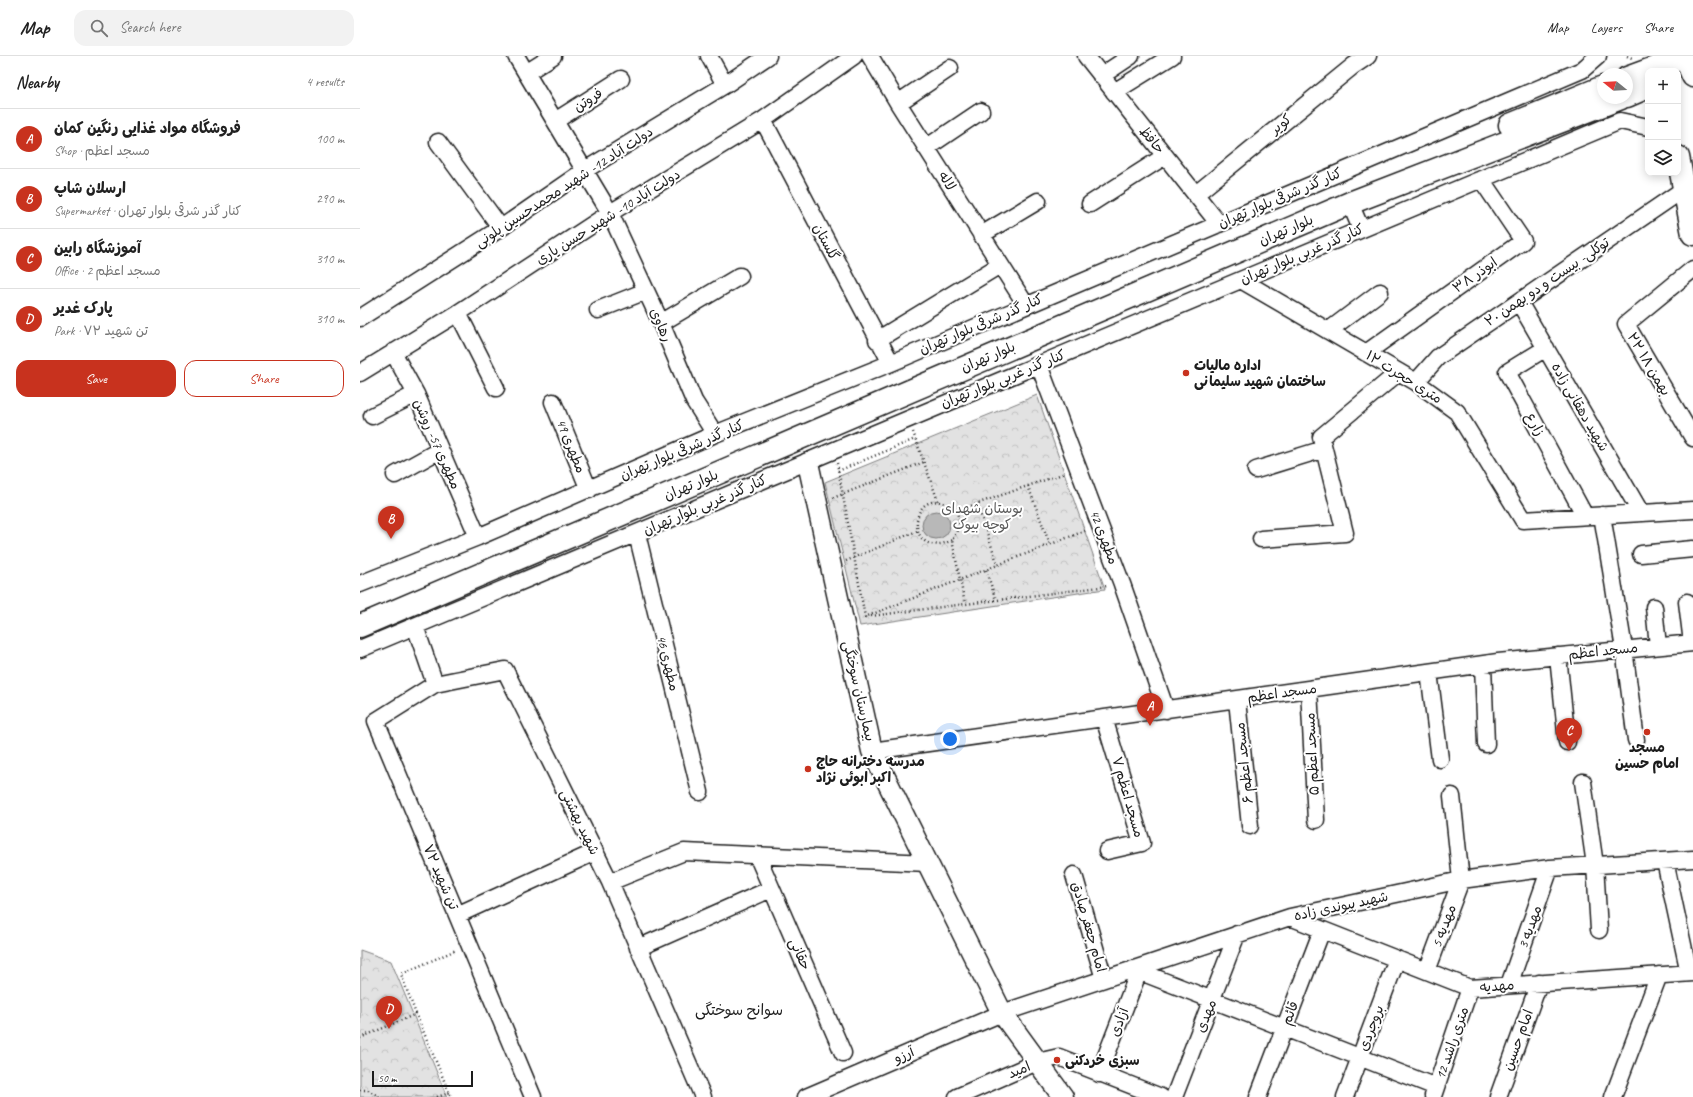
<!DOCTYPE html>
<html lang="en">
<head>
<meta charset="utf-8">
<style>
	:root { --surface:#fff; --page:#f2f2f2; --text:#222; --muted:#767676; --line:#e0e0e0; --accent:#c8321e }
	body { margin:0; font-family:Caveat,"Playpen Sans Arabic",sans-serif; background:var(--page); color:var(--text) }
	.controls { position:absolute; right:12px; top:12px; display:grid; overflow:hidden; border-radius:8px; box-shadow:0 2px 10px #0003 }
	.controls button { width:36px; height:36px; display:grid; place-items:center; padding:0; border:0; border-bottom:1px solid var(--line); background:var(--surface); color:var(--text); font:20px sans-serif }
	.compass { position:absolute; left:1237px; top:12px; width:36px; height:36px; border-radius:50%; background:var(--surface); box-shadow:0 2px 10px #0003; rotate:288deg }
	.scale { position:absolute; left:12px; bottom:10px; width:101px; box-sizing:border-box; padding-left:4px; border:2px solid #1c1c1c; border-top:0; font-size:11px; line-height:14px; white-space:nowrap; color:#1c1c1c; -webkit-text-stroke:3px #fff; paint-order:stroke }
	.you { position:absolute; left:590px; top:683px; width:14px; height:14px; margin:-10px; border:3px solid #fff; border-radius:50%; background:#1a73e8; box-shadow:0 0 0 6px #1a73e833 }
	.badge { display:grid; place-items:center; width:26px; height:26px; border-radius:50%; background:var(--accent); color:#fff; font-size:13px; font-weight:700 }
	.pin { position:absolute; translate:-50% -33px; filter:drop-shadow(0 1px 2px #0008) }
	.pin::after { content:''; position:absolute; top:21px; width:14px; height:12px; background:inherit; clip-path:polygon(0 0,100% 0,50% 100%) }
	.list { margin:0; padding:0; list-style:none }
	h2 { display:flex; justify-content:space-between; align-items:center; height:52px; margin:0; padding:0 16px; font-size:17px }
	h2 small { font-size:13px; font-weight:400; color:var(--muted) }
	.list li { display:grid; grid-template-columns:26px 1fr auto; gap:12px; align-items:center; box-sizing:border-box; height:60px; padding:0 16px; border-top:1px solid var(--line) }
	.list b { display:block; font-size:15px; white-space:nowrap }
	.list p { margin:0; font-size:13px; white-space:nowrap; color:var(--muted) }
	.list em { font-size:13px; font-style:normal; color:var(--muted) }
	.actions { display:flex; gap:8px; padding:12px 16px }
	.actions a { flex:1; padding:9px 0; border:1px solid var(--accent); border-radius:12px; text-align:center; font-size:14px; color:var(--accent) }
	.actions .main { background:var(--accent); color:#fff }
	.icon { flex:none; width:22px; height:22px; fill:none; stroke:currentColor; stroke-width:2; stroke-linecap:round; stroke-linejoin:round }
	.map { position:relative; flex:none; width:1333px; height:1041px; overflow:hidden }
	header { display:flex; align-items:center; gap:24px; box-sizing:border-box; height:56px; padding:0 20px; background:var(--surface); border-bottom:1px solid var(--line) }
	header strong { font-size:19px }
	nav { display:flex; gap:22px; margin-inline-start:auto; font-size:14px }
	.search { width:280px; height:36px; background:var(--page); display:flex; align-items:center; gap:10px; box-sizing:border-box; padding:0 14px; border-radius:12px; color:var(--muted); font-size:15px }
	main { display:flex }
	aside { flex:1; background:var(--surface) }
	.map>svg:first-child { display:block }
</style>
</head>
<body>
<header>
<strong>Map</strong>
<div class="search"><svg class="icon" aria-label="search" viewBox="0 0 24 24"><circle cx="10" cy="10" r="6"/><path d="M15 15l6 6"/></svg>Search here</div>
<nav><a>Map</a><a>Layers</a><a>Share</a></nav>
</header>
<main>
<aside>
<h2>Nearby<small>4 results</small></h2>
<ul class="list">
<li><span class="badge">A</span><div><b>فروشگاه مواد غذایی رنگین کمان</b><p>Shop · مسجد اعظم</p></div><em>100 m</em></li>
<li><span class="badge">B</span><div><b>ارسلان شاپ</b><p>Supermarket · کنار گذر شرقی بلوار تهران</p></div><em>290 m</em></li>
<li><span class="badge">C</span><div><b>آموزشگاه رابین</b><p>Office · مسجد اعظم 2</p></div><em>310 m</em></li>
<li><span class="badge">D</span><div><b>پارک غدیر</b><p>Park · ۷۲ تن شهید</p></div><em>310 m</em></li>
</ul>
<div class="actions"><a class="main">Save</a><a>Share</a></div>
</aside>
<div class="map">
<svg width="1333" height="1041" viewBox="0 0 1333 1041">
	<defs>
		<pattern id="park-crowns" width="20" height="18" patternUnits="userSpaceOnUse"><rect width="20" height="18" fill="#e2e2e2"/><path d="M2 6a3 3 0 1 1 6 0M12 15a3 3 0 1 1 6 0" fill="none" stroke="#c1c1c1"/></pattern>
	</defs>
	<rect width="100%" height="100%" fill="#fff"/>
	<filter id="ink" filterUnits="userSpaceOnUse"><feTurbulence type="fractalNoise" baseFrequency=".025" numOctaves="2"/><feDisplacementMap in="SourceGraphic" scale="8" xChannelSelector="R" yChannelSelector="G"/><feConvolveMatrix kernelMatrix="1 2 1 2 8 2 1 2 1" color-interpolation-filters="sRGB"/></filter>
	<g filter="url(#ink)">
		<path fill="url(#park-crowns)" stroke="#7f7f7f" d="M677,339L745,533L500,570L465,426Z
			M0,894L31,905L87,1041H0Z"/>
		<path fill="#b8b8b8" stroke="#7a7a7a" d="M562 469a14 14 0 1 1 28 0a14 14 0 1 1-28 0Z"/>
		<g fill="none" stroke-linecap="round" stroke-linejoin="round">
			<g stroke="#1c1c1c" stroke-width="19">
				<path id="minor" d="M156,0L250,157L301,267L334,345L355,378
					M349,0L365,29
					M510,0L538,47L666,249
					M726,0L859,168
					M166,17L193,0
					M741,20L771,0
					M754,36L812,0
					M538,47L590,12
					M403,64L531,307
					M195,65L261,23
					M78,86L141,172
					M566,92L621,55
					M836,138L993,10L1008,0
					M990,147L1001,173
					M730,148L805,100
					M621,179L678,145
					M1333,213L1266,268L1333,382
					M881,224L1056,326L1097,356L1163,464L1333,454
					M1159,246L1281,457
					M238,254L286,235
					M98,257L136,332
					M0,262L141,172L225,114L365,29L408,0
					M301,267L380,220
					M968,275L1020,236
					M517,284L640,209
					M1186,292L1147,316L1225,460
					M33,296L56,338L118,481
					M1006,297L1163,185L1121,123
					M679,309L762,528L806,654
					M0,317L98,257L250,157L403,64L494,0
					M1056,326L1078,301L1324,133
					M193,346L229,434
					M12,360L56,338
					M896,414L964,393
					M35,419L80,394
					M1242,459L1264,593L1276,684
					M277,478L340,736
					M901,483L985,477L961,381L1039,316
					M1281,498L1333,493
					M0,528L118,481L355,378L531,307L1222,14L1238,0
					M1327,546L1332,587
					M1294,551L1298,590
					M55,570L75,628L145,614L250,826L343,1041
					M0,593L1260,65L1288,71
					M1198,600L1207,686
					M1123,609L1126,688
					M1069,616L1080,703
					M75,628L16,665L173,1041
					M949,633L956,764
					M877,644L890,770
					M744,662L782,787L747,795
					M512,695L1138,606L1333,587
					M1223,726L1235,809L1239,874
					M397,799L483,997
					M1305,805L1329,917
					M714,819L744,923
					M250,826L324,796L568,807
					M97,859L235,796
					M930,861L1110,932L1333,917
					M278,892L411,833
					M773,913L1076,1031
					M1067,915L1101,824L1092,740
					M1149,929L1190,812
					M739,1018L779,915
					M1073,1040L1110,932
					M446,1041L642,957L930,861L1101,824L1190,812L1333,803
					M597,1041L677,1006L699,1001L801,1041
					M814,1041L877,878
					M898,1041L962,874
					M985,1041L1037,903
					M1138,1041L1179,927
					M1253,1041L1299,919"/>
			</g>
			<g stroke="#1c1c1c" stroke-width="23">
				<path id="tertiary" d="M448,407L512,695L642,957L703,1041"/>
			</g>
			<g stroke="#1c1c1c" stroke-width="25">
				<path id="secondary" d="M1267,22L1327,0
					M1267,40L1288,31
					M1150,69L1243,31
					M0,570L990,147L1261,42"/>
			</g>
			<g stroke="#1c1c1c" stroke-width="25">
				<path id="primary" d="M1325,1L1333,20
					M1298,11L1300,15
					M1318,101L1333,178"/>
			</g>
			<path stroke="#1c1c1c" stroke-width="2.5" stroke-dasharray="1 3" stroke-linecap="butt" d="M1267,0L1272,2
				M553,376L578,445
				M477,407L505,561L727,474
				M478,415L555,383
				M668,430L690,489
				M473,442L564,406
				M617,448L638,509
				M596,455L705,417
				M592,484C545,507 547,431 587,448C603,454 600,473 592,484L605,548
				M486,505L557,475
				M626,514L636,544
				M511,560L748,530
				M56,958L41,918L96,894
				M0,982L56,958L91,1041
				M0,1034H8L20,1041
				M77,1041L89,1037"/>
			<use href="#minor" stroke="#fff" stroke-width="16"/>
			<use href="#tertiary" stroke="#fff" stroke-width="20"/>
			<use href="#secondary" stroke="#fff" stroke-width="22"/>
			<use href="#primary" stroke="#fff" stroke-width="22"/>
		</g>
	</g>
	<g fill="#c8321e" stroke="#fff" stroke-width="1.5">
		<circle cx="826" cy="317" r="4"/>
		<circle cx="1287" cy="676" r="4"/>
		<circle cx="448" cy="713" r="4"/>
		<circle cx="697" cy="1004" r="4"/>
	</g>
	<g text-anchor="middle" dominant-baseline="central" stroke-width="4" stroke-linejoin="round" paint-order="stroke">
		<g font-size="14" fill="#1c1c1c" stroke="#fff">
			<text transform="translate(228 44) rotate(-33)">فروتن</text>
			<text transform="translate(921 68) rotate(-39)">کویر</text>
			<text transform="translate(792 84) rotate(51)">حافظ</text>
			<text transform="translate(587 125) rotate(58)">لاله</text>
			<text transform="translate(204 131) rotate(-33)">دولت آباد 12- شهید محمدحسین پلونی</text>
			<text transform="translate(920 142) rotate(-23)">کنار گذر شرقی بلوار تهران</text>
			<text transform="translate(248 161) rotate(-32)">دولت آباد 10- شهید حسن یاری</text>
			<text transform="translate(926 174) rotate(-23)">بلوار تهران</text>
			<text transform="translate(466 186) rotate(62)">گلستان</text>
			<text transform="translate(942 198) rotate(-23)">کنار گذر غربی بلوار تهران</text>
			<text transform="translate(1115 219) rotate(-35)">۳۸ ابوذر</text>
			<text transform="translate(1187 226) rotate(-34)">توکلی- بیست و دو بهمن ۲۰</text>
			<text transform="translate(621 268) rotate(-23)">کنار گذر شرقی بلوار تهران</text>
			<text transform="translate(301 269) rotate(66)">رهاوی</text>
			<text transform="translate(628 301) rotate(-23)">بلوار تهران</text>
			<text transform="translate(1289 308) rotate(59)">۲۲ بهمن ۱۸</text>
			<text transform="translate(1044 321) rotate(32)">۱۲ متری حجرت</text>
			<text transform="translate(643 323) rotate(-22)">کنار گذر غربی بلوار تهران</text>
			<text transform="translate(1220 351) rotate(60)">شهید دهقانی زاده</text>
			<text transform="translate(1175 368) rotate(61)">زارع</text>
			<text transform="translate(77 388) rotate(66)">مطهری 57- روشن</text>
			<text transform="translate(211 390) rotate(68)">مطهری 49</text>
			<text transform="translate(322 394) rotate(-23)">کنار گذر شرقی بلوار تهران</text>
			<text transform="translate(331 429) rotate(-23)">بلوار تهران</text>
			<text transform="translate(345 449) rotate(-23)">کنار گذر غربی بلوار تهران</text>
			<text transform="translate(744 481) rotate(69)">مطهری 42</text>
			<text transform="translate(1243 595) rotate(-6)">مسجد اعظم</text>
			<text transform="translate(308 607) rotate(76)">مطهری 46</text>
			<text transform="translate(499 635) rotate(77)">بیمارستان سوختگی</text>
			<text transform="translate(922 637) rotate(-8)">مسجد اعظم</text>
			<text transform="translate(952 698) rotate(-93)">مسجد اعظم ۵</text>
			<text transform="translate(884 707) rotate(-96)">مسجد اعظم ۶</text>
			<text transform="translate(768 741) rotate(74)">مسجد اعظم ۷</text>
			<text transform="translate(220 766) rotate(64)">شهید بهشتی</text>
			<text transform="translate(81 821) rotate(67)">۷۲ تن شهید</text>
			<text transform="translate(981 850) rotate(-12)">شهید پیوندی زاده</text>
			<text transform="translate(1084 870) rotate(-69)">مهدیه 5</text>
			<text transform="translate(729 871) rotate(74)">امام جعفر صادق</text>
			<text transform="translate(1170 871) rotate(-70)">مهدیه 3</text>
			<text transform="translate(440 898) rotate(66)">حقانی</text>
			<text transform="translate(1137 930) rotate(-4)">مهدیه</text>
			<text transform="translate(930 957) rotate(-69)">قائم</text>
			<text transform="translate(846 960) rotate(-68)">مهدی</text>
			<text transform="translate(759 966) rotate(-69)">آزادی</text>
			<text transform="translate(1011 972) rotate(-69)">بروجردی</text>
			<text transform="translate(1158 984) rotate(-70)">امام حسین</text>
			<text transform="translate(1092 987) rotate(-71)">12 متری راشد</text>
			<text transform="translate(544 999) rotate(-23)">آرزو</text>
			<text transform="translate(659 1014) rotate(-23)">امید</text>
		</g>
		<g font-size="14" font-weight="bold" fill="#1c1c1c" stroke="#fff" text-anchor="start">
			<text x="834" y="309">اداره مالیات<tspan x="834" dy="16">ساختمان شهید سلیمانی</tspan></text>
			<text x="1287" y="691" text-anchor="middle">مسجد<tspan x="1287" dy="16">امام حسین</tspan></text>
			<text x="456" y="705">مدرسه دخترانه حاج<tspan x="456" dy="16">اکبر ابوئی نژاد</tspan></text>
			<text x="705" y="1004">سبزی خردکنی</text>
		</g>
		<g font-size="14" fill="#575757" stroke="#fff">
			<text x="622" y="452">بوستان شهدای<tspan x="622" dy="16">کوچه بیوک</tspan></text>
		</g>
		<g font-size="15" fill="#1c1c1c" stroke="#fff">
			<text x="379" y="954">سوانح سوختگی</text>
		</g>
	</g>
</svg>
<div class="controls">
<button>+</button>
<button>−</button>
<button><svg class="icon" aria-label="layers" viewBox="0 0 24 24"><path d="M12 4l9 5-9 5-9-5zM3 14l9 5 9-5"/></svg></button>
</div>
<svg class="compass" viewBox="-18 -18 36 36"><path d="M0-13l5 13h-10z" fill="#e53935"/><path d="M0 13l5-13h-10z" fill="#767676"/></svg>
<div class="scale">50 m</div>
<div class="you"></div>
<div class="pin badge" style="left:790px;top:670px">A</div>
<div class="pin badge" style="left:31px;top:483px">B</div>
<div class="pin badge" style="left:1209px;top:695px">C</div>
<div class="pin badge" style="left:29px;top:973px">D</div>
</div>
</main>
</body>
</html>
